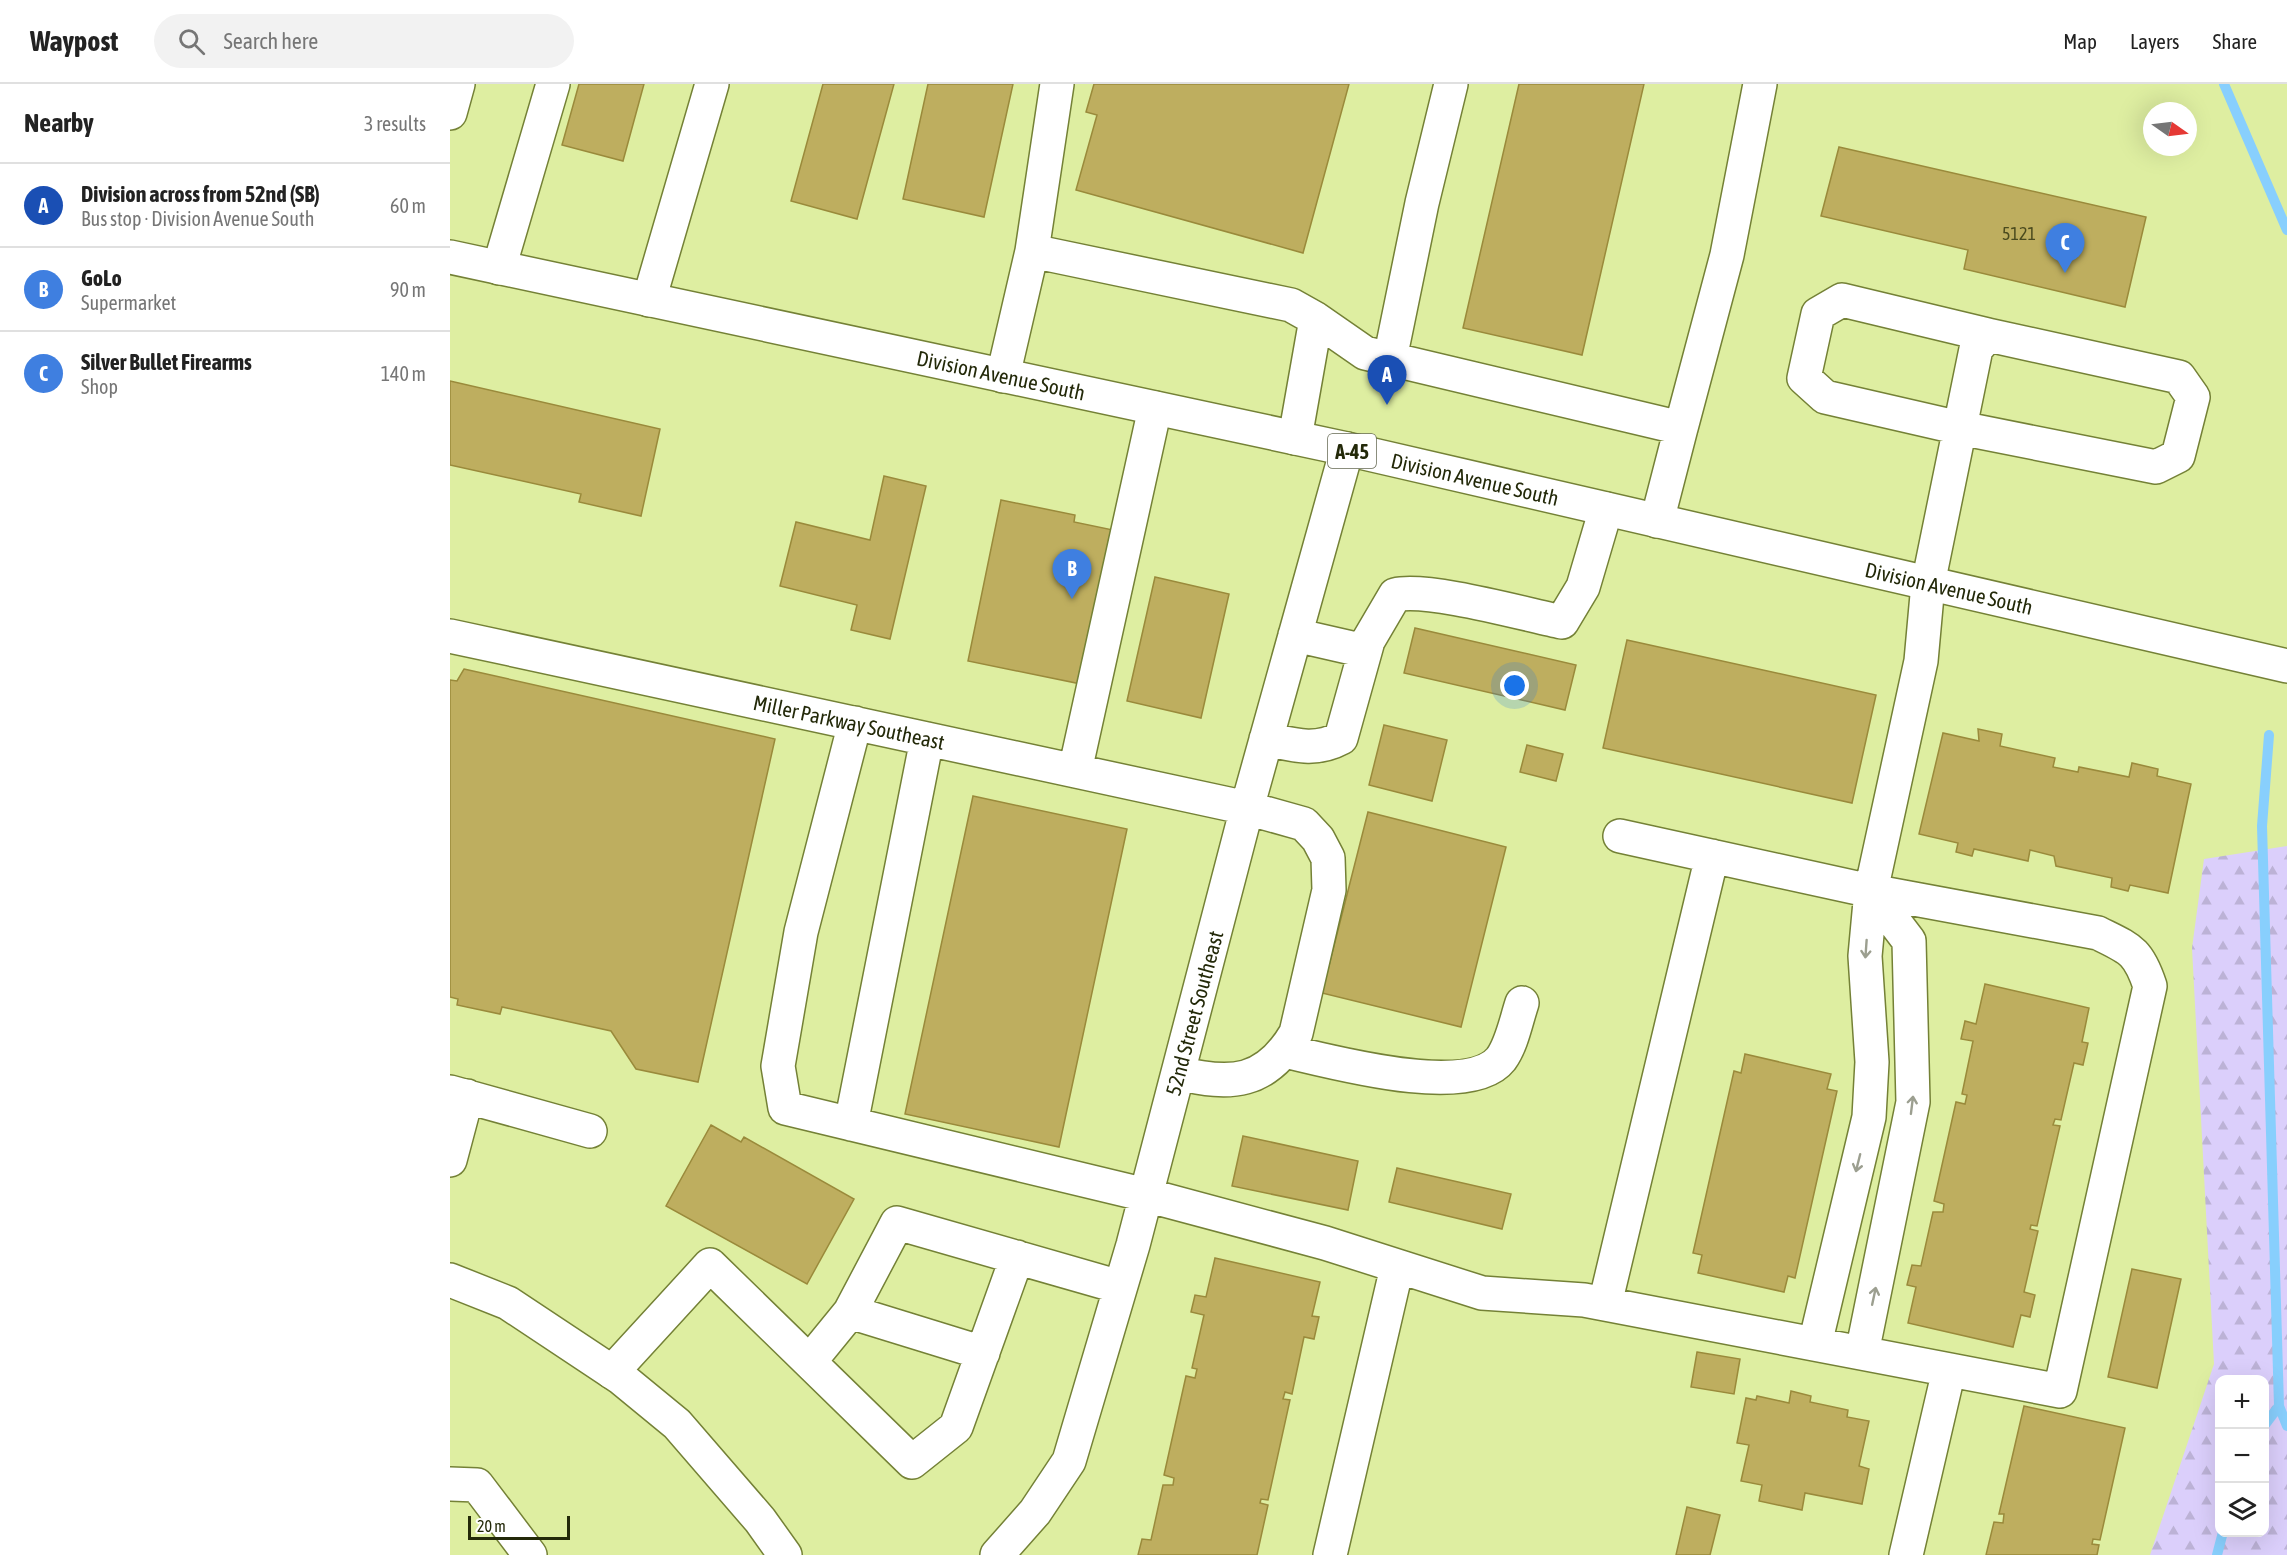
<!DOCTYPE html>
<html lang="en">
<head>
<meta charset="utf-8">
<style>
	:root { --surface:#fff; --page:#f2f2f2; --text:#222; --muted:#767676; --line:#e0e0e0; --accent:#ea580c }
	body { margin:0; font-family:"Asap Condensed",sans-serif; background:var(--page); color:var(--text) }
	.controls { position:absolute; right:18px; bottom:18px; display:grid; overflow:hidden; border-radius:12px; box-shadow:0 6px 24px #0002 }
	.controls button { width:54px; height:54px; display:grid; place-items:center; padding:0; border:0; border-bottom:2px solid var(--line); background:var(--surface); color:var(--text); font:30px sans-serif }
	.compass { position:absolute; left:1693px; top:18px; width:54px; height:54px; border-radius:50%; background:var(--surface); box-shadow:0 6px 24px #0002; rotate:104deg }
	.scale { position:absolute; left:18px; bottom:15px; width:102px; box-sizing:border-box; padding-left:6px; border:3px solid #232909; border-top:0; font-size:16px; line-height:21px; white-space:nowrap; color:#232909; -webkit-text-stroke:4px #fff; paint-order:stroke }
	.you { position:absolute; left:1065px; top:602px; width:21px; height:21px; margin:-15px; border:4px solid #fff; border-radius:50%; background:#1a73e8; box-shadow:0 0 0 9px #1a73e833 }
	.badge { display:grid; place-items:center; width:39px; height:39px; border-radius:50%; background:var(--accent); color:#fff; font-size:20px; font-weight:700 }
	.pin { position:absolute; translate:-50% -50px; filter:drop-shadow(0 2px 3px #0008) }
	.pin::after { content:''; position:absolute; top:32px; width:21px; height:18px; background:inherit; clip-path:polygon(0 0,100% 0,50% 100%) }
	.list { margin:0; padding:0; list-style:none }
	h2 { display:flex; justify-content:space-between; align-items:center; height:78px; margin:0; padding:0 24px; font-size:26px }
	h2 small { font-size:20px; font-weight:400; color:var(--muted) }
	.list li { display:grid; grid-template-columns:39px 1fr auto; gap:18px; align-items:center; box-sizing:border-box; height:84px; padding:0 24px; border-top:2px solid var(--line) }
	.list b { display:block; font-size:22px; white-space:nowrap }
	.list p { margin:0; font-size:20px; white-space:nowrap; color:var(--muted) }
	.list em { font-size:20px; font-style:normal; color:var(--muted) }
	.icon { flex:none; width:33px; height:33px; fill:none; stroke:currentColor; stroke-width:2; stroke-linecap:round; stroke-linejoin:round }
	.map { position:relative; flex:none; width:1837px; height:1471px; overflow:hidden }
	header { display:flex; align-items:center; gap:36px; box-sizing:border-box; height:84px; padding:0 30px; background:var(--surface); border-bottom:2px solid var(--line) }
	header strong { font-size:28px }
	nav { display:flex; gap:33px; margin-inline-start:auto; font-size:21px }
	.search { width:420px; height:54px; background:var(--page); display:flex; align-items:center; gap:15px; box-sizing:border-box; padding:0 21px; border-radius:33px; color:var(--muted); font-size:22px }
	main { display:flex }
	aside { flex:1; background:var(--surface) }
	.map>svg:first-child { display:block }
</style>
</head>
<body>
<header>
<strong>Waypost</strong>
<div class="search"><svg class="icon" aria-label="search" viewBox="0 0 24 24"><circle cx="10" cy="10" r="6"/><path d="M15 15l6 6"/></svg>Search here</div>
<nav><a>Map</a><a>Layers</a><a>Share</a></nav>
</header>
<main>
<aside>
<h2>Nearby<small>3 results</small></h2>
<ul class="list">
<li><span class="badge" style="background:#1a4fb4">A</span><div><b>Division across from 52nd (SB)</b><p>Bus stop · Division Avenue South</p></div><em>60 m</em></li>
<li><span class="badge" style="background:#3f7fe0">B</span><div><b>GoLo</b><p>Supermarket</p></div><em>90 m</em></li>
<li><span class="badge" style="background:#3f7fe0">C</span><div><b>Silver Bullet Firearms</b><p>Shop</p></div><em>140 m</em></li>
</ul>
</aside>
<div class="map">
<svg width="1837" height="1471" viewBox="0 0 1837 1471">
	<defs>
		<pattern id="forest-firs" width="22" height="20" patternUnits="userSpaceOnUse" patternTransform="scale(1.5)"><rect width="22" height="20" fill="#dbcffb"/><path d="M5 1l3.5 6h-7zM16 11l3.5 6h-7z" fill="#bcb2d6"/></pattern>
	</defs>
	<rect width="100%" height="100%" fill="#deeea1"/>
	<path fill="url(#forest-firs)" fill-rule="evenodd" d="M1837,762V1471H1700L1764,1280L1742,864L1754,775ZM1770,1296H1814V1448H1770Z"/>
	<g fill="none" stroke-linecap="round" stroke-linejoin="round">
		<path stroke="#88cffd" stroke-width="10" d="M1774,0L1837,146
			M1819,651L1812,742L1829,1322L1837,1342
			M1814,1342L1829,1322
			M1767,1471L1773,1448"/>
	</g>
	<path fill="#beae5f" stroke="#9a8a3b" stroke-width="1.5" d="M129,0H194L173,77L112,61Z
		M373,0H444L407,135L341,117Z
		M478,0H563L534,133L453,115Z
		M644,0H899L853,169L626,106L647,31L636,28Z
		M1069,0H1194L1132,271L1013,244Z
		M1389,63L1696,133L1675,223L1514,185L1518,166L1371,132Z
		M0,297L210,345L191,432L129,418L131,410L0,381Z
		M434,392L476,402L440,555L401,546L407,521L330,502L346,438L420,456Z
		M551,416L625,431L624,438L663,446L631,600L518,577Z
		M705,493L779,510L751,634L677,617Z
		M965,544L1126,581L1115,626L954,589Z
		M1177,556L1426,611L1402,719L1153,664Z
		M14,585L325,655L248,998L186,985L161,947L52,923L50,930L7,921L8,915L0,913V596L7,597Z
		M934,641L997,656L982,717L919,701Z
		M1528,645L1552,650L1550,662L1605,674L1603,683L1628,688L1629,683L1679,693L1682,679L1708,685L1707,692L1741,700L1718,809L1680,801L1678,807L1661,803L1662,794L1606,782L1604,772L1580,766L1578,777L1524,765L1522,772L1506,768L1508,759L1469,750L1493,649L1529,657Z
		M1077,661L1113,670L1106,697L1070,688Z
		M523,712L677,745L609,1063L455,1030Z
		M918,728L1056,763L1011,943L872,909Z
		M1535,900L1639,924L1632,958L1638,959L1633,981L1624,979L1611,1036L1605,1035L1603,1041L1610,1042L1587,1142L1581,1141L1580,1145L1588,1147L1574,1208L1585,1211L1580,1233L1571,1231L1563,1263L1458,1239L1466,1203L1457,1201L1462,1181L1471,1182L1483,1128H1493L1494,1120L1484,1117L1506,1018L1515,1020L1517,1011L1512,1010L1523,957L1511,955L1515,937L1526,940Z
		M1295,970L1381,990L1377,1005L1387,1007L1345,1194L1338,1192L1334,1208L1248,1189L1252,1171L1243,1169L1284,987L1291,989Z
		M261,1041L291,1058L294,1053L404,1115L357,1200L216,1122Z
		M793,1052L908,1077L898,1126L782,1102Z
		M947,1084L1061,1110L1052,1145L939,1118Z
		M765,1174L870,1198L862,1232L869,1233L864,1255L854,1253L842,1310L835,1308L833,1315L840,1316L818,1416L811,1415L810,1419L818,1421L807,1471H688L692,1455L701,1456L713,1401H723L724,1394L714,1391L736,1292L745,1294L747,1285L742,1284L754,1231L741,1228L745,1211L756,1213Z
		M1682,1185L1731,1195L1707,1304L1658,1293Z
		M1247,1268L1290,1275L1284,1310L1241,1303Z
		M1341,1307L1361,1312L1360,1318L1398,1326L1397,1333L1419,1337L1409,1382L1419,1385L1412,1420L1355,1409L1352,1426L1309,1417L1312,1401L1291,1397L1299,1361L1287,1359L1296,1314L1306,1316L1307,1312L1339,1319Z
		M1574,1322L1675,1344L1650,1456L1643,1455L1642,1460L1649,1461L1647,1471H1536L1544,1438L1553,1439L1554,1430H1549Z
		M1237,1423L1270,1431L1260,1471H1226Z"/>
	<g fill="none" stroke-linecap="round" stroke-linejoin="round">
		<g stroke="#748136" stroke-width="36">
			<path id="minor" d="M0,29L8,0
				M582,167L841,221L866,235L845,354
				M49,184L103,0
				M199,216L262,0
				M866,235L915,269L1231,344L1207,437
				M940,275L972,119L1001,0
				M553,292L582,167L607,0
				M1231,344L1277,171L1310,0
				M845,551L915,567
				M0,552L797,724L854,740L868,755L878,774L879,806L846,949C816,1000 781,1002 728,989
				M405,639L351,848L328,982L335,1024L696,1111L875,1159L1032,1209L1134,1216L1610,1307L1700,902C1688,866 1680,865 1648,849L1421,807
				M816,655C844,661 865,668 891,654L918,557L945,511C977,503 1074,530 1112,538L1133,503L1156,425
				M625,687L705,324
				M1170,752L1421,807L1471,577L1478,500L1526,265L1538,251L1729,293L1743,313L1728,372L1706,383L1510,344L1375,313L1354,294L1368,230L1392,216L1538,251
				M835,967C879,977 1019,1016 1051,975C1062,960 1066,937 1072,919
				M0,1008L140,1047
				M401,1040L477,655
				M0,1076L17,1012
				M1155,1220L1262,772
				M400,1228L533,1269
				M1365,1260L1419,1033L1422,978L1415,872L1421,807
				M1412,1269L1463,1018L1459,857L1421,807
				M360,1277L400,1228L447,1139L670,1203
				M162,1288L260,1181L462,1378L506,1343L567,1173
				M0,1400L27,1401L80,1471
				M547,1471L585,1428L619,1377L683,1161L797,724L897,365
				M880,1471L947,1183
				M1456,1471L1499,1286"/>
		</g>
		<g stroke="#748136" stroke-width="36">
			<path id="major" d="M0,173L897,365L1837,582
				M0,1196L58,1219L171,1294L227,1340L310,1436L335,1471"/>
		</g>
		<use href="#minor" stroke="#fff" stroke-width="33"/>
		<use href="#major" stroke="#fff" stroke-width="33"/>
	</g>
	<defs><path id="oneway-shaft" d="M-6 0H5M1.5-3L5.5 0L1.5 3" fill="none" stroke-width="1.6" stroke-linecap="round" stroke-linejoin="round" transform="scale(1.5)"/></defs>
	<g stroke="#9c9f90">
		<use href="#oneway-shaft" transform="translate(1416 865) rotate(94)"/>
		<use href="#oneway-shaft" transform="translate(1462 1021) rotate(-83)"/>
		<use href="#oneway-shaft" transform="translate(1408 1079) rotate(104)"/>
		<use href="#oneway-shaft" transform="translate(1424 1212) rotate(-78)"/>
	</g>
	<g text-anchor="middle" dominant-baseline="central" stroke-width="4.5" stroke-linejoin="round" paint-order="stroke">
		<g font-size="18" fill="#4a4a1e">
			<text x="1569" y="149">5121</text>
		</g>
		<rect fill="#fff" stroke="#656953" stroke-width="1.5" x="878" y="350" width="48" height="34" rx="4.5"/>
		<g font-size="20" font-weight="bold" fill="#232909">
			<text x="902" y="367">A-45</text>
		</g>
		<g font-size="21" fill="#232909" stroke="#fff">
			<text transform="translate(551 291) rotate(12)">Division Avenue South</text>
			<text transform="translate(1025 395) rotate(13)">Division Avenue South</text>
			<text transform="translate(1499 504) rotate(13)">Division Avenue South</text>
			<text transform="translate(399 638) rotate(12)">Miller Parkway Southeast</text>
			<text transform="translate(744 929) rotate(-75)">52nd Street Southeast</text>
		</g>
	</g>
</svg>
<div class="controls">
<button>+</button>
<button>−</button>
<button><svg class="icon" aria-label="layers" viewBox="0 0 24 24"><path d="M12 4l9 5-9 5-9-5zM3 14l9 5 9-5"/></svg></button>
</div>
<svg class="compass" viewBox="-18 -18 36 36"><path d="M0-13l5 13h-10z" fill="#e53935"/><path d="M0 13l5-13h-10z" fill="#767676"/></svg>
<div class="scale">20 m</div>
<div class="you"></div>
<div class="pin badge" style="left:937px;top:321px;background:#1a4fb4">A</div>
<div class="pin badge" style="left:622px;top:515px;background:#3f7fe0">B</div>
<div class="pin badge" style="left:1615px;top:189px;background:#3f7fe0">C</div>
</div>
</main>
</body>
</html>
